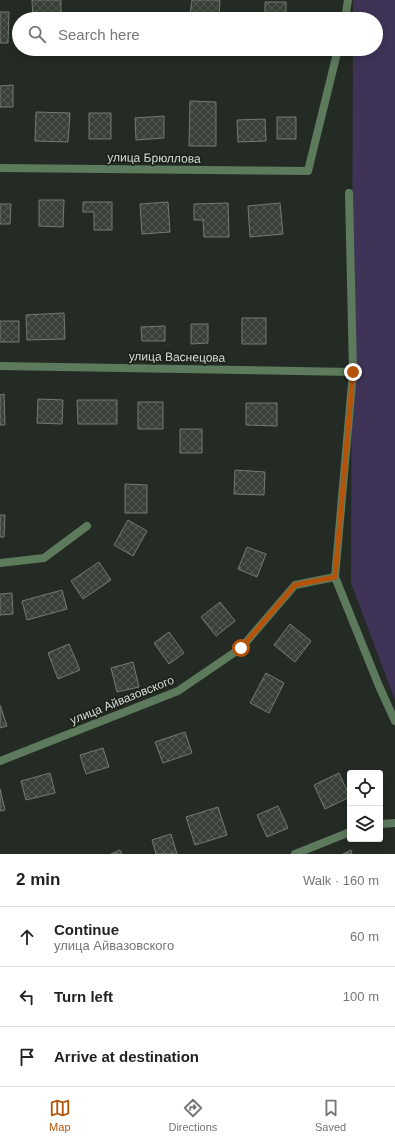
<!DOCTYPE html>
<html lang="en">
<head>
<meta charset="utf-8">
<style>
	:root { --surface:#fff; --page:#f6f6f6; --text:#222; --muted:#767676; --line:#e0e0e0; --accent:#b45309 }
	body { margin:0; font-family:Helvetica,sans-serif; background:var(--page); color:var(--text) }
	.controls { position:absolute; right:12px; bottom:12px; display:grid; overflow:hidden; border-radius:4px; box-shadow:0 2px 10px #0003 }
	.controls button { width:36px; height:36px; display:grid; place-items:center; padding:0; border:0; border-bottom:1px solid var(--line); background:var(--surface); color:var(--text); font:20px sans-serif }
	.stop { position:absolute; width:12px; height:12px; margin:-9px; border:3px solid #b45309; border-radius:50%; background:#fff }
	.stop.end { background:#b45309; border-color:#fff; box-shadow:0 1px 4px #0008 }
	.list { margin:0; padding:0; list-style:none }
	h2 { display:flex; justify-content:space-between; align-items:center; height:52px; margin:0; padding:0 16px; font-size:17px }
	h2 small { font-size:13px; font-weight:400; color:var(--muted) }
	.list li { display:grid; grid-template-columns:26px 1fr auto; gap:12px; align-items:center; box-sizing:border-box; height:60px; padding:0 16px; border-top:1px solid var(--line) }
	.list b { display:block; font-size:15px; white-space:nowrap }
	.list p { margin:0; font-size:13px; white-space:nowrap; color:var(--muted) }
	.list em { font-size:13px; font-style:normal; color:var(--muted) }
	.icon { flex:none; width:22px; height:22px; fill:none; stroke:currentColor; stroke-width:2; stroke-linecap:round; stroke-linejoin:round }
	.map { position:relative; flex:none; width:395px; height:854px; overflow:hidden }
	.search { position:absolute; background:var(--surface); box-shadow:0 2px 10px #0003; left:12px; right:12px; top:12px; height:44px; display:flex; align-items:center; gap:10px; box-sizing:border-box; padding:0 14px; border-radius:22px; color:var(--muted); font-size:15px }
	.sheet { height:232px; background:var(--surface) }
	nav { display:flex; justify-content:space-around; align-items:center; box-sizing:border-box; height:56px; border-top:1px solid var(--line); background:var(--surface); font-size:11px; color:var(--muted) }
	nav a { display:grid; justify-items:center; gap:2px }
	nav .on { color:var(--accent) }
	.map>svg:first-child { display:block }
</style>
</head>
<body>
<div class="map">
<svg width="395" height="854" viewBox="0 0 395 854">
	<defs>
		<pattern id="building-cross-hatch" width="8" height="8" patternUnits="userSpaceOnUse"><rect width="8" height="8" fill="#394038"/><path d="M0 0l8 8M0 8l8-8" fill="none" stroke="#555b54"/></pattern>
	</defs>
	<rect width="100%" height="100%" fill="#242b24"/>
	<path fill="#3f3457" d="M353,0H395V700L351,583L353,49H376V19H353Z"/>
	<path fill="url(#building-cross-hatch)" stroke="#727b72" d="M32,0H61V19H33Z
		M192,0H220L219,16L190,14Z
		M265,2H286V19H265Z
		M0,12H9L8,43H0Z
		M13,85V107H0V86Z
		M190,101L216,102V146H189Z
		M36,112L70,113L68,142L35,141Z
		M89,113H111V139H89Z
		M164,116V138L136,140L135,118Z
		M277,117H296V139H277Z
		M265,119L266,141L238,142L237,120Z
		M39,200H64L63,227L39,226Z
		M83,202H112V230H94V212H83Z
		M168,202L170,232L142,234L140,204Z
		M228,203L229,237H204L203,220H194V204Z
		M280,203L283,234L250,237L248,206Z
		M0,204H11L10,224H0Z
		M64,313L65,339L27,340L26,315Z
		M242,318H266V344H242Z
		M0,321H19V342H0Z
		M191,324H208V343L191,344Z
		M165,326V341H142L141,327Z
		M4,394L5,425H0V395Z
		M38,399L63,400L62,424L37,423Z
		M77,400H117V424H78Z
		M138,402H163V429H138Z
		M246,403H277V426L246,425Z
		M180,429H202V453H180Z
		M235,470L265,472L264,495L234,494Z
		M125,484L147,485V513H125Z
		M0,515H5L4,537H0Z
		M128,520L147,531L133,556L114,545Z
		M247,547L266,554L257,577L238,569Z
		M99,562L111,580L83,599L71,581Z
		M62,590L67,609L27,620L22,601Z
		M12,593L13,614L0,615V594Z
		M220,602L235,621L216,636L201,617Z
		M290,624L311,641L295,662L274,645Z
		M169,632L184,653L169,664L154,643Z
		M69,644L80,670L58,679L48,653Z
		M133,662L139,687L117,692L111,668Z
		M266,673L284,683L269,713L250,703Z
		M0,705L7,726L0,728Z
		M185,732L192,753L163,763L155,742Z
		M103,748L109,767L86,774L80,755Z
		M50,773L55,793L26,800L21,781Z
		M339,773L350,797L325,809L314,785Z
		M0,789L5,810L0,811Z
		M278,806L288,828L267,837L257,815Z
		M218,807L227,835L195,845L186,817Z
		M171,834L177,854H156L152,840Z
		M120,850L122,854H111Z
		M351,850L352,854H343Z"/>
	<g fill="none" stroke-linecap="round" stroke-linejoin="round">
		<path stroke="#5d7a5c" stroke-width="8" d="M345,19L348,0
			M0,168L308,171L338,49
			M349,193L353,372L335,577L379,686L395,721
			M0,366L353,372
			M0,563L44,558L87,526
			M0,761L178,691L241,648L295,585L335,577
			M380,824L395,823
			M295,854L350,832"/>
	</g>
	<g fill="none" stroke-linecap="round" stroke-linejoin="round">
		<path stroke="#b45309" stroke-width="5" d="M241,648L295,585L335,577L353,372"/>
	</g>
	<g text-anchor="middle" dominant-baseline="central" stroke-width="3.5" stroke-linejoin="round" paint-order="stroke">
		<g font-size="12" fill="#d8ddd8" stroke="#1b221a">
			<text transform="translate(154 158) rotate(1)">улица Брюллова</text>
			<text transform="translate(177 357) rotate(1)">улица Васнецова</text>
			<text transform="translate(122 700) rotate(-22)">улица Айвазовского</text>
		</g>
	</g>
</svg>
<div class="controls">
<button><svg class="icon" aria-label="locate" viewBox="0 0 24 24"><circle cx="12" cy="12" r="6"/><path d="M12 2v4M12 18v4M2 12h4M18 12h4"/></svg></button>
<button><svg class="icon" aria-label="layers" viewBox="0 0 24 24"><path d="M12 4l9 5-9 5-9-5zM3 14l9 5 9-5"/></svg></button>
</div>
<div class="stop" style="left:241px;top:648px"></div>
<div class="stop end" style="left:353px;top:372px"></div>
<div class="search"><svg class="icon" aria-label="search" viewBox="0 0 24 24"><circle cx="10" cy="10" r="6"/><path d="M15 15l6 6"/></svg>Search here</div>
</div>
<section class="sheet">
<h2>2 min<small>Walk · 160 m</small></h2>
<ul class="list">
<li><svg class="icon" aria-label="ahead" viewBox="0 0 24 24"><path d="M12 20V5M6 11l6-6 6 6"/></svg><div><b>Continue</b><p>улица Айвазовского</p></div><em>60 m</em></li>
<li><svg class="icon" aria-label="left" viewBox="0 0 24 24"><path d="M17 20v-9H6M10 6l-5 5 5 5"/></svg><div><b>Turn left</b></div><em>100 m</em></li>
<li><svg class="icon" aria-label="arrive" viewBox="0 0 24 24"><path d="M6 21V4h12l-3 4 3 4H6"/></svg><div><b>Arrive at destination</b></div></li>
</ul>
</section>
<nav>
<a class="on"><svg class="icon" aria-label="map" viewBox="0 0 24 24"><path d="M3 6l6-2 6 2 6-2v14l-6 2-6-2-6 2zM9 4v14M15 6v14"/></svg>Map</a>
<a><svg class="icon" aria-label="directions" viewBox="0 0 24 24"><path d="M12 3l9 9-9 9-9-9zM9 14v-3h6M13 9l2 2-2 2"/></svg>Directions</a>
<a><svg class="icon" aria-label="saved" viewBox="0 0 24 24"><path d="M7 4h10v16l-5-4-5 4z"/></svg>Saved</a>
</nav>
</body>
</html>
